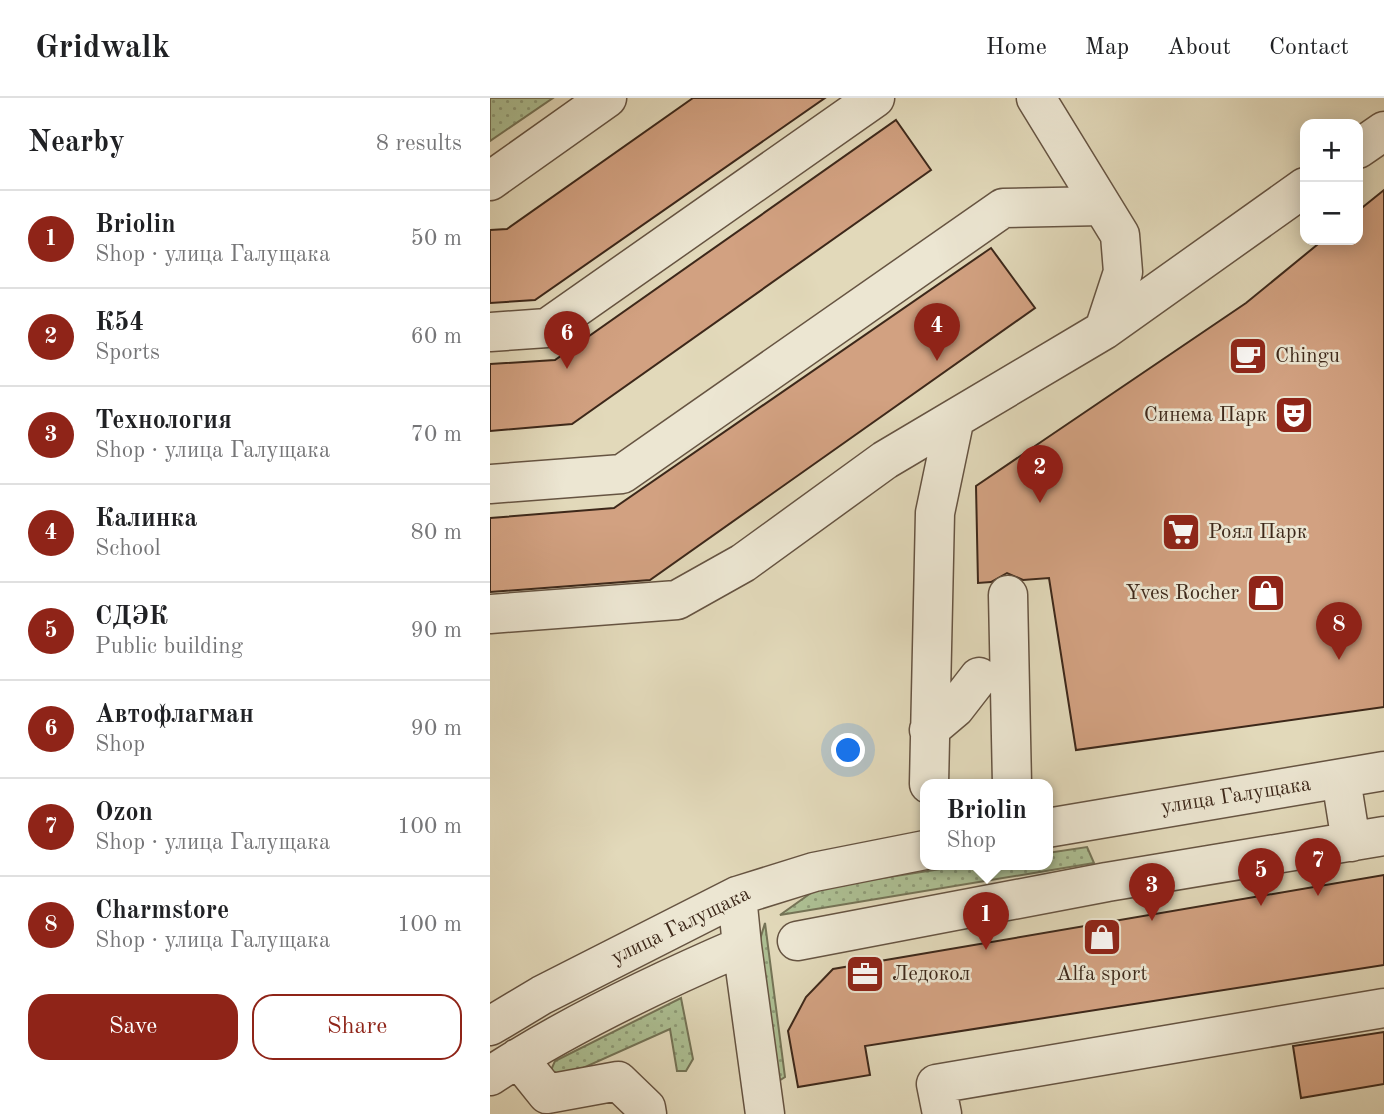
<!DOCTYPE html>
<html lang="en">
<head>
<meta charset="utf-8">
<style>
	:root { --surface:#fff; --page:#f2f2f2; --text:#202124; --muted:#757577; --line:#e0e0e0; --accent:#8f2418 }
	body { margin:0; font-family:"Old Standard TT",serif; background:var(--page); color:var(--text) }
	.controls { position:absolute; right:21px; top:21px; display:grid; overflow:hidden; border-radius:14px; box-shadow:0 4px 18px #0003 }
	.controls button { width:63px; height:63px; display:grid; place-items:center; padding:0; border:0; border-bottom:2px solid var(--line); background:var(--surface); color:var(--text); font:35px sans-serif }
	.you { position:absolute; left:359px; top:653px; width:24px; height:24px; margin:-18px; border:5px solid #fff; border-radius:50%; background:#1a73e8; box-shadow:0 0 0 10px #1a73e833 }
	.badge { display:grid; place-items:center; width:46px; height:46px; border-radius:50%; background:var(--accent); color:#fff; font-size:23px; font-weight:700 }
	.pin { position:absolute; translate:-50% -58px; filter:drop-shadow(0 2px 4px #0008) }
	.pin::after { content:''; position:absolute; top:37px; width:24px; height:21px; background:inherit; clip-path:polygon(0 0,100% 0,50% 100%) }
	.popup { position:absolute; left:430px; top:681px; width:133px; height:91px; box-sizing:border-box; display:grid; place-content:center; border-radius:14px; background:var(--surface); filter:drop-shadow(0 2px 5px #0005); font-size:23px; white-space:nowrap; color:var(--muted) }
	.popup b { font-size:26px; color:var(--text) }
	.popup::after { content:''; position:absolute; left:50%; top:100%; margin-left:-14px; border:14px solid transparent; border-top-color:var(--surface) }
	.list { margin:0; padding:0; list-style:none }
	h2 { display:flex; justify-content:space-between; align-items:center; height:91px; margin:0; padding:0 28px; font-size:30px }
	h2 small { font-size:23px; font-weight:400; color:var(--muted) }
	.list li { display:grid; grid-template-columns:46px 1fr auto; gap:21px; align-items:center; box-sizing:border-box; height:98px; padding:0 28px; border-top:2px solid var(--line) }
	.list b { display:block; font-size:26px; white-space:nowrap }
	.list p { margin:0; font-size:23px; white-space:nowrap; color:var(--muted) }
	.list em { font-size:23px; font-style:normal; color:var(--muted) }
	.actions { display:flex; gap:14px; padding:21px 28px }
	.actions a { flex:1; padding:16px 0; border:2px solid var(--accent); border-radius:21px; text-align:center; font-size:24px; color:var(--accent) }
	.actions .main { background:var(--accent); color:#fff }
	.map { position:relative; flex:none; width:894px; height:1016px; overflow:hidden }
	header { display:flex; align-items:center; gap:42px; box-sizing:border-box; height:98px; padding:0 35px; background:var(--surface); border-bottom:2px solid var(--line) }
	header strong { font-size:33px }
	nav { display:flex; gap:38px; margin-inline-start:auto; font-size:24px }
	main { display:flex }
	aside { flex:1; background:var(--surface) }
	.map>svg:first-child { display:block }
</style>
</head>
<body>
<header>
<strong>Gridwalk</strong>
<nav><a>Home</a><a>Map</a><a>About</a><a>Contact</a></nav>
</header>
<main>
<aside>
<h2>Nearby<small>8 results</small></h2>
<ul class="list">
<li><span class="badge">1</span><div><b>Briolin</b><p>Shop · улица Галущака</p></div><em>50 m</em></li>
<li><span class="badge">2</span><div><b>К54</b><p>Sports</p></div><em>60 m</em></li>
<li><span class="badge">3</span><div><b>Технология</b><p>Shop · улица Галущака</p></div><em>70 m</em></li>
<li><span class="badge">4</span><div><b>Калинка</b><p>School</p></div><em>80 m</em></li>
<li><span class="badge">5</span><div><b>СДЭК</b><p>Public building</p></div><em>90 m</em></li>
<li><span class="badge">6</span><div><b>Автофлагман</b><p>Shop</p></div><em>90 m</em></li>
<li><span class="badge">7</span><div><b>Ozon</b><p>Shop · улица Галущака</p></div><em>100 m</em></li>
<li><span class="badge">8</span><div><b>Charmstore</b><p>Shop · улица Галущака</p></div><em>100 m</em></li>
</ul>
<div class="actions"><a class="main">Save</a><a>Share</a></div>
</aside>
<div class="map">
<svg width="894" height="1016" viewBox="0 0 894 1016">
	<defs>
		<pattern id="grass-dots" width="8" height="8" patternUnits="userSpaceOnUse" patternTransform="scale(1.75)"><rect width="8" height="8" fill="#adc094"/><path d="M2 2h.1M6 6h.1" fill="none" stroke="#8e9c78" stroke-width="1.8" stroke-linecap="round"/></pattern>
	</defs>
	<rect width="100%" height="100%" fill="#e2d9ba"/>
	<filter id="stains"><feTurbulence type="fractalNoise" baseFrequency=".00286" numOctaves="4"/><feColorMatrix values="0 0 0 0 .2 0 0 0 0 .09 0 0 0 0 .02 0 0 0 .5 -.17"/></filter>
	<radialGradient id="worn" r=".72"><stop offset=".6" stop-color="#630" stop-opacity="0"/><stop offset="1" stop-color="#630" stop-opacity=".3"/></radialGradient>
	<path fill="url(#grass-dots)" stroke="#757457" stroke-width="2" d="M0,0H63L0,43Z
		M597,749L604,765L290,817L328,790L483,766H557V755Z
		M275,825L295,979L287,984L269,845Z
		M191,900L203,961L196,973H187L180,931L73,979L61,972L65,963Z"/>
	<path fill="#d2a181" stroke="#3d281a" stroke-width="2" d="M203,0H335L45,202L0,205V132L17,131Z
		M406,22L441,72L82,326L0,333V266L65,262Z
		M894,92V609L586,652L559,480L533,482L517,475L501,484L488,485L486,388L756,205L833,142H868V113Z
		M501,150L545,210L160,482L0,494V420L124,410Z
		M894,777V867L375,948L380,977L308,989L298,933L316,899L343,871Z
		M894,934V986L811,1000L803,948Z"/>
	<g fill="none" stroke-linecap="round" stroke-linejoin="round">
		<g stroke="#665442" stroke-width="41">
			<path id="minor" d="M546,0L630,137L633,174L614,232
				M868,51L894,33
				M0,83L117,0
				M0,234L57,230L385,0
				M0,386L132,376L513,110L612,108
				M518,497L522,686
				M0,516L187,502L253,465L395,362L614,232L815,89
				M439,632L465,610L489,579
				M851,681L861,744
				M439,686L445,415L464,324
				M557,730L894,673
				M307,843L617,784L894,738
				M252,848L275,1016
				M0,928L52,897L247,798L324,774L435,752
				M28,960L57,996L128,983L156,1010L157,1016
				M0,978C78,927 166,885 252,848L247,798
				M452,1016L446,986L894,910"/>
		</g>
		<use href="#minor" stroke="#ece6d2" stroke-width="38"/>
	</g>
	<defs>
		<g id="cafe-square" transform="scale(2.0125)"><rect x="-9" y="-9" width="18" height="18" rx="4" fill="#8f2418" stroke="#ece6d2"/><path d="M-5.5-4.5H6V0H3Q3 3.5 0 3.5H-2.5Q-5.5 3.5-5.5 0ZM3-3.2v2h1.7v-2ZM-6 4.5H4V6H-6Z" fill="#fff"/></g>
		<g id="theatre-square" transform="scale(2.0125)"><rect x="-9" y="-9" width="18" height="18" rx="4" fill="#8f2418" stroke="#ece6d2"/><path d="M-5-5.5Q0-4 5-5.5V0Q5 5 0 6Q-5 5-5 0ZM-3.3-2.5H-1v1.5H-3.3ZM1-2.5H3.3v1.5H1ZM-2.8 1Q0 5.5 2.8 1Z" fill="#fff"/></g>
		<g id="supermarket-square" transform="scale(2.0125)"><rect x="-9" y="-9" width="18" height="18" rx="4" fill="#8f2418" stroke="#ece6d2"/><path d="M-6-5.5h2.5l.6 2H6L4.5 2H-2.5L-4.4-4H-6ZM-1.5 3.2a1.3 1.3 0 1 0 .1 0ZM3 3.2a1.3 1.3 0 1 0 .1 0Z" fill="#fff"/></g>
		<g id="shop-square" transform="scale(2.0125)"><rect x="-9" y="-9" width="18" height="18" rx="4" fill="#8f2418" stroke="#ece6d2"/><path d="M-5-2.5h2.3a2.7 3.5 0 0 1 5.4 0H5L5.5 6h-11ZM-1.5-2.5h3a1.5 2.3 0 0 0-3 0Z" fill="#fff"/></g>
		<g id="office-square" transform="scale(2.0125)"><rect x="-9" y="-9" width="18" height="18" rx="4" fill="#8f2418" stroke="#ece6d2"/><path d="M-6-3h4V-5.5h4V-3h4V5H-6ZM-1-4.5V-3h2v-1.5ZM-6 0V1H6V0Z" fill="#fff"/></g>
	</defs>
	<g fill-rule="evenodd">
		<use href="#cafe-square" x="758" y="258"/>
		<use href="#theatre-square" x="804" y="317"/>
		<use href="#supermarket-square" x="691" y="434"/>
		<use href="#shop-square" x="776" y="495"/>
		<use href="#shop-square" x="612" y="839"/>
		<use href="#office-square" x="375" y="876"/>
	</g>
	<g text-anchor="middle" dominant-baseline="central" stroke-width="5" stroke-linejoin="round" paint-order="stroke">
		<g font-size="21" fill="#3d281a" stroke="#ece6d2" text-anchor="start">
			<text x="785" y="258">Chingu</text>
			<text x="777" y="317" text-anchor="end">Синема Парк</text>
			<text x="718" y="434">Роял Парк</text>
			<text x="749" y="495" text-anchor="end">Yves Rocher</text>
			<text x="402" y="876">Ледокол</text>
			<text x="612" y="876" text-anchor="middle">Alfa sport</text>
		</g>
		<g font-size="21" fill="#3d281a" stroke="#ece6d2">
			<text transform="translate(746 698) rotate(-9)">улица Галущака</text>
			<text transform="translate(191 828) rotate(-26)">улица Галущака</text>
		</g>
	</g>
	<rect width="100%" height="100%" filter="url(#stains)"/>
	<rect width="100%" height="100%" fill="url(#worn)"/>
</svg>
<div class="controls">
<button>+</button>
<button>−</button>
</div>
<div class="you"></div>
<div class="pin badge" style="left:496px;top:852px">1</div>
<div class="popup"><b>Briolin</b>Shop</div>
<div class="pin badge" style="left:550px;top:405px">2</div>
<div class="pin badge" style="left:662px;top:823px">3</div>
<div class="pin badge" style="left:447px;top:263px">4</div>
<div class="pin badge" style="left:771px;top:808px">5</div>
<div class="pin badge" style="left:77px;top:271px">6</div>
<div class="pin badge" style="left:828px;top:798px">7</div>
<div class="pin badge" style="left:849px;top:562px">8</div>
</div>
</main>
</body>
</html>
